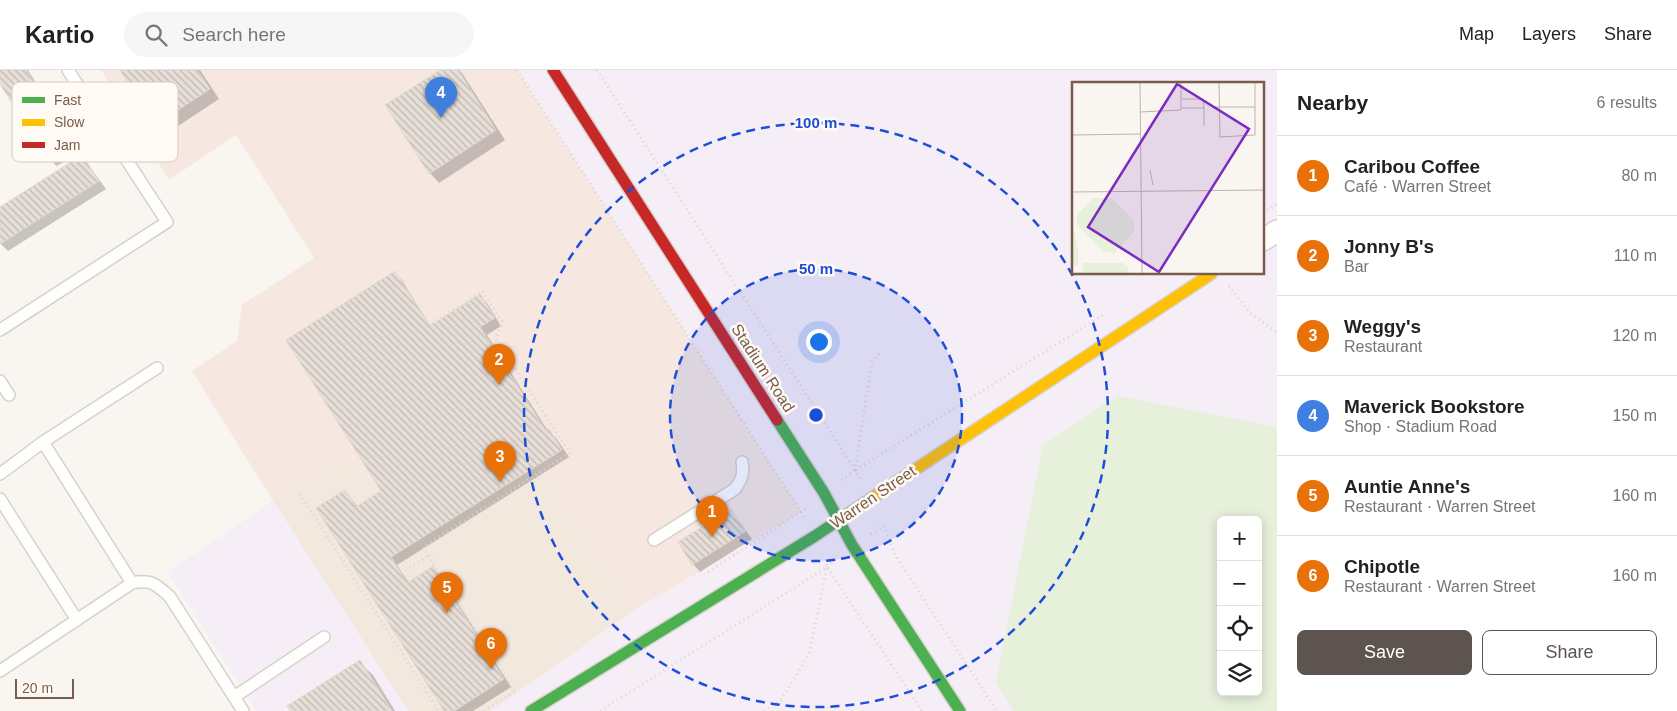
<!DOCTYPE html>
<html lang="en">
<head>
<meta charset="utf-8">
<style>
	:root { --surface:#fff; --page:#f6f6f6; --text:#222; --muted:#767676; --line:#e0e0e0; --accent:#5d544f }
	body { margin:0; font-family:Arial,sans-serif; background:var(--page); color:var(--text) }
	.controls { position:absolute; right:15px; bottom:15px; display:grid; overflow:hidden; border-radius:8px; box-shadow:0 2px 12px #0003 }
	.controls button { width:45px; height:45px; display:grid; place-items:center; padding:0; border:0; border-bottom:1px solid var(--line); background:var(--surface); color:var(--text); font:25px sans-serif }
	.scale { position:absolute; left:15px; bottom:12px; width:59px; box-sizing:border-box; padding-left:5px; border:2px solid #7a5c4d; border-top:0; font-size:14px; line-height:18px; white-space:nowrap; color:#7a5c4d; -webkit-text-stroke:4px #fffaf3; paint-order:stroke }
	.you { position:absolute; left:818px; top:271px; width:18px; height:18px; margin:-12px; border:4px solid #fff; border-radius:50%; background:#1a73e8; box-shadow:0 0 0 8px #1a73e833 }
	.badge { display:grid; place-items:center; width:32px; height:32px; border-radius:50%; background:var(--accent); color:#fff; font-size:16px; font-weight:700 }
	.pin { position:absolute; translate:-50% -41px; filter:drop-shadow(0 1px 2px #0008) }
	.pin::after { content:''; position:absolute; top:26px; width:18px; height:15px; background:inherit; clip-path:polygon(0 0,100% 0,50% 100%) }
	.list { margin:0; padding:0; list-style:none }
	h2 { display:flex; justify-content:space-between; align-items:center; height:65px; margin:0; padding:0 20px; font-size:21px }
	h2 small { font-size:16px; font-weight:400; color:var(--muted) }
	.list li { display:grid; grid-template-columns:32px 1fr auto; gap:15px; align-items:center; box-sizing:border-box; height:80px; padding:0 20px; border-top:1px solid var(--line) }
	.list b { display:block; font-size:19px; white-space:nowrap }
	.list p { margin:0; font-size:16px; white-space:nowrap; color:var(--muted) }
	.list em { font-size:16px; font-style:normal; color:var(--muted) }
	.actions { display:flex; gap:10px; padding:15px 20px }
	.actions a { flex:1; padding:11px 0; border:1px solid var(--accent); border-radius:8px; text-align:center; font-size:18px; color:var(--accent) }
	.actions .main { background:var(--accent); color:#fff }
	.icon { flex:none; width:28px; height:28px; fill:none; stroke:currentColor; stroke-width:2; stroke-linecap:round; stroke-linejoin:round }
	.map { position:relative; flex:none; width:1277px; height:641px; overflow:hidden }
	header { display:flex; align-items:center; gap:30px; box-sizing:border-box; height:70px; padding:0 25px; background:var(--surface); border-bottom:1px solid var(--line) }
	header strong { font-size:24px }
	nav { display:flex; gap:28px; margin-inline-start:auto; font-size:18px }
	.search { width:350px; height:45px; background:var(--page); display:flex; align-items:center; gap:12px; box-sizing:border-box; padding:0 18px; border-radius:28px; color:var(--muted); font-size:19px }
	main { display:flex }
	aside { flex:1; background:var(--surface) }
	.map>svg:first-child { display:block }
</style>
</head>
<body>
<header>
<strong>Kartio</strong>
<div class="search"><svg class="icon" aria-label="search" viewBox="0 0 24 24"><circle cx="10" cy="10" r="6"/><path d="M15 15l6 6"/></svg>Search here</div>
<nav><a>Map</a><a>Layers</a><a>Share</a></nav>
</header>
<main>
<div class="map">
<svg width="1277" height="641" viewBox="0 0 1277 641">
	<defs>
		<pattern id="building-back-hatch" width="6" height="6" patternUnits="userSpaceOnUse" patternTransform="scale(1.25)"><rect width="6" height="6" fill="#e6ded7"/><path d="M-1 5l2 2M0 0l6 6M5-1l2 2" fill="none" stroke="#bfb7b1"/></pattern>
	</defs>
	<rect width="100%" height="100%" fill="#f9f5f0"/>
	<path fill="#f2e8de" d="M495,333L635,540L491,641H408L273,431L347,383L368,413Z"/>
	<path fill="#f6e8e1" d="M101,0H517L802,442L635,540L495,333L368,413L347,383L273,431L192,301L237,271L242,235L314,188L236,65L169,110Z"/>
	<path fill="#f6eef6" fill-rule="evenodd" d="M517,0H1277V641H491L635,540L802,442ZM1073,14H1263V204H1073ZM1221,450H1258V622H1221Z
		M273,431L408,641H256L167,502Z"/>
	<path fill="#e7f0db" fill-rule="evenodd" d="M1118,326L1277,357V641H1013L996,612L1043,374ZM1221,450H1258V622H1221Z"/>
	<path fill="#0003" d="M0,0H28L80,82L57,96L49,89L0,11Z
		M122,0H200L219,29L166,64L156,54Z
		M442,0H459L462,3L505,70L439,113L430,103Z
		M82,86L106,119L8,181L0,173V138Z
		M394,203L402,210L431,257L480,226L487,233L501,256L487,265L548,361L556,368L569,387L397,495L409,513L433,498L440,505L511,617L473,641H446L345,421L358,437L383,422Z
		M731,440L752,469L700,502L693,494Z
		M359,592L373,605L395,641H292Z"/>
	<path fill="url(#building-back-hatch)" stroke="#e2d8d2" d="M0,0H26L73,74L48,90L0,14Z
		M120,0H197L210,19L155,55Z
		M440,0H458L496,60L429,104L385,35Z
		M82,85L99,111L0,174V137Z
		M395,201L430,256L480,224L495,248L480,257L546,361L549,359L562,380L391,487L407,513L433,496L504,609L454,641H444L316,438L345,420L356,437L381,421L286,270Z
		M731,439L746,461L692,495L678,472Z
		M360,590L392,641H290L287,636Z"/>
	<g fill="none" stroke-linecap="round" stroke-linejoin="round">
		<g stroke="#d7d1cb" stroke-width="14">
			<path id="lane" d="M0,260L167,152L68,0
				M0,311L9,325
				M0,404L43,372
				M0,429L77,550
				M654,470L735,419C742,409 744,404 742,392
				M132,513L43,372L157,298
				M0,601L132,513C151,509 156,514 170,527L243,641
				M234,627L324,567"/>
		</g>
		<g stroke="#d7d1cb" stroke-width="24">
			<path id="street" d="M1263,170L1277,161"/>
		</g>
		<g stroke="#d9d2cb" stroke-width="14">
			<path id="fast" d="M777,350L824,423L852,475L960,641
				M531,641L815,466L872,428"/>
		</g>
		<g stroke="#d9d2cb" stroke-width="14">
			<path id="slow" d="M872,428L1211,204"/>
		</g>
		<g stroke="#d9d2cb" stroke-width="14">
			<path id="jam" d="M553,0L777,350"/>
		</g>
		<path stroke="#dcd5d0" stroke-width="3" stroke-dasharray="1 4" stroke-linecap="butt" d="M517,0L804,447
			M597,0L855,400L872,292L881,281
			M1263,143L1277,134
			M1229,216L1250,243L1277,262
			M432,253L482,221L502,251L496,269L570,383L423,477L515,622
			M856,400L1103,245
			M842,410L855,400L860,409
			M300,424L439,641
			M871,464L885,456L895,485L997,641
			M827,497L836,489
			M708,502L808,437
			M401,503L429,485
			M484,641L516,621
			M600,641L827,497L922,641
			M764,641L782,629L809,584L827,497L823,487"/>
		<use href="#lane" stroke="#fefefd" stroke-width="11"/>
		<use href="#street" stroke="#fefefd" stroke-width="21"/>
		<use href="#fast" stroke="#4caf50" stroke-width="11"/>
		<use href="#slow" stroke="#ffc107" stroke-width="11"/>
		<use href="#jam" stroke="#c62828" stroke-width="11"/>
	</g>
	<circle cx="816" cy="345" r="146" fill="#1d4ed8" fill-opacity=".12"/>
	<g fill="none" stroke="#1d4ed8" stroke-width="2.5" stroke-dasharray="9 6">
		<circle cx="816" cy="345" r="146"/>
		<circle cx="816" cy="345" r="292"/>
	</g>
	<g text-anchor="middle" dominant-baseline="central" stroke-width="5" stroke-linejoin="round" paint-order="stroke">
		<g font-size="16" fill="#7a5c4d" stroke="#fffaf3">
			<text transform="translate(763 298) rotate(57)">Stadium Road</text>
			<text transform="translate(873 427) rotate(-34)">Warren Street</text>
		</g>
	</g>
	<g transform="translate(1072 12)">
		<rect width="192" height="192" fill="#f9f5f0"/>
		<path d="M0,137L6,169V183L3,184H0Z" fill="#e7f0db"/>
		<path d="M22,116H39L62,138V150L42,171L32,170L4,142L6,131ZM11,181H51L56,185L57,192H11Z" fill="#e7f0db"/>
		<path fill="none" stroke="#c2b3aa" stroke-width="1" d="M68,0L70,192M147,0L148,55L183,53V0M110,17H131L132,26M140,25H183M110,26H132V44M68,30L109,28V0M0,53L68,52M78,88L81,103M0,110L193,108"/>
		<path fill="#7b2cbf" fill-opacity="0.15" stroke="#7b2cbf" stroke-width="2.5" d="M105,2L177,47L87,190L16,145Z"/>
		<rect width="192" height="192" fill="none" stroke="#7a5c4d" stroke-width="2.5"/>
	</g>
	<rect x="12" y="12" width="166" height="80" rx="8" fill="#fffaf3" stroke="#d7cbc1" stroke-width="1"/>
	<rect x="22" y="27" width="23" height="6" fill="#4caf50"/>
	<rect x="22" y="49" width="23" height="7" fill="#ffc107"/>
	<rect x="22" y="72" width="23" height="6" fill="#c62828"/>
	<g font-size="14" fill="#7a5c4d">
		<text x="54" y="35">Fast</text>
		<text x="54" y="57">Slow</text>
		<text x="54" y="80">Jam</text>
	</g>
	<circle cx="816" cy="345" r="8" fill="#1d4ed8" stroke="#fffaf3" stroke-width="2.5"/>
	<g font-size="15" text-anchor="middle" font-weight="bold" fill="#1d4ed8" stroke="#fffaf3" stroke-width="5" stroke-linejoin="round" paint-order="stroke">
		<text x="816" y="58">100 m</text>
		<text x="816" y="204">50 m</text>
	</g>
</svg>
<div class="controls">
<button>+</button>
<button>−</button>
<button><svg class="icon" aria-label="locate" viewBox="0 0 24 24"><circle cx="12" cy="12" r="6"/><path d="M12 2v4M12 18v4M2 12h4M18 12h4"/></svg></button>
<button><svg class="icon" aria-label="layers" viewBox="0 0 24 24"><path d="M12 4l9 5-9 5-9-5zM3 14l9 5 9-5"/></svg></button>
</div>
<div class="scale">20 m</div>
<div class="you"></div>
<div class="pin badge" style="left:712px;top:467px;background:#e8710a">1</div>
<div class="pin badge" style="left:499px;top:315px;background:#e8710a">2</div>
<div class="pin badge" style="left:500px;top:412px;background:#e8710a">3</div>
<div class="pin badge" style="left:441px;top:48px;background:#3f7fe0">4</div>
<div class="pin badge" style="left:447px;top:543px;background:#e8710a">5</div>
<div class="pin badge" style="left:491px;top:599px;background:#e8710a">6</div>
</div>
<aside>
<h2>Nearby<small>6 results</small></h2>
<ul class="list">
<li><span class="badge" style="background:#e8710a">1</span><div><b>Caribou Coffee</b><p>Café · Warren Street</p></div><em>80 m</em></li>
<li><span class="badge" style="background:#e8710a">2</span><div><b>Jonny B's</b><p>Bar</p></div><em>110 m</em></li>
<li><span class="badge" style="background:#e8710a">3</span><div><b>Weggy's</b><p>Restaurant</p></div><em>120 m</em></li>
<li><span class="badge" style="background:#3f7fe0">4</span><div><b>Maverick Bookstore</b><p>Shop · Stadium Road</p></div><em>150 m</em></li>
<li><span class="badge" style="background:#e8710a">5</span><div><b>Auntie Anne's</b><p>Restaurant · Warren Street</p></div><em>160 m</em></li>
<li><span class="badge" style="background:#e8710a">6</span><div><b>Chipotle</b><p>Restaurant · Warren Street</p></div><em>160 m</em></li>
</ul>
<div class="actions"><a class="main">Save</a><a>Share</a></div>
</aside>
</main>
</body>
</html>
